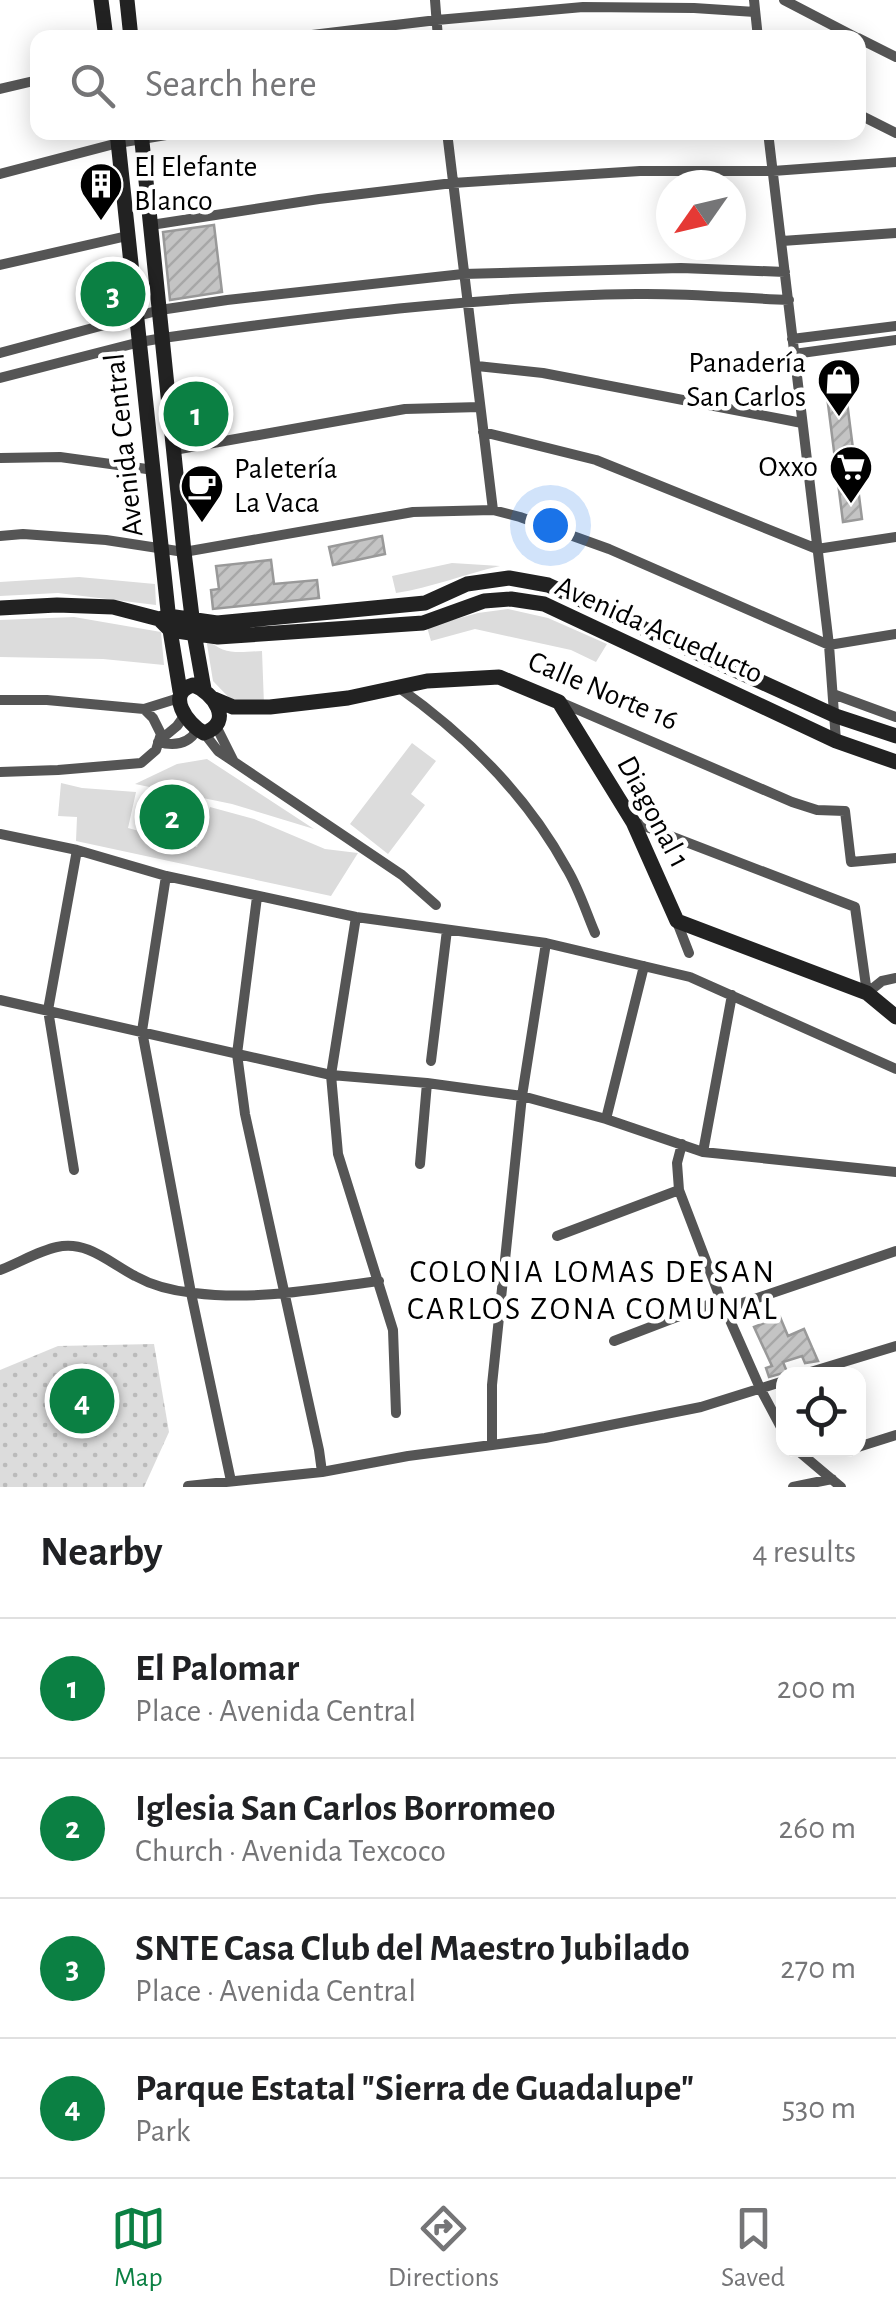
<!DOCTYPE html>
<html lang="en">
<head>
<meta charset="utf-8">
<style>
	:root { --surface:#fff; --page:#f2f2f2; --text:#202124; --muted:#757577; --line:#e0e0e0; --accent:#0b8043 }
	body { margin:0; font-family:"Alegreya Sans",sans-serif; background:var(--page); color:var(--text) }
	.controls { position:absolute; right:30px; bottom:30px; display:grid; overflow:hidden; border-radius:20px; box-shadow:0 5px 25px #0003 }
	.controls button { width:90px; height:90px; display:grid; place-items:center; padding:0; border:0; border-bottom:2px solid var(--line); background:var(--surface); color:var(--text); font:50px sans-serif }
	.compass { position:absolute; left:656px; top:170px; width:90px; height:90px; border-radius:50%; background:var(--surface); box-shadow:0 5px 25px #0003; rotate:236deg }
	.you { position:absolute; left:550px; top:525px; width:35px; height:35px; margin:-25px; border:8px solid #fff; border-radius:50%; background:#1a73e8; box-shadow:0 0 0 15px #1a73e833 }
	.badge { display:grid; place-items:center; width:65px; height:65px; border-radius:50%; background:var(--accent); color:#fff; font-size:32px; font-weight:700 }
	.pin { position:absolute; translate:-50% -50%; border:5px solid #fff; box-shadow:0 2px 10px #0006 }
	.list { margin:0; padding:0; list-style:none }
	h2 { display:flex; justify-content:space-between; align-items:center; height:130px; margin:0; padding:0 40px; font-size:42px }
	h2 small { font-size:32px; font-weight:400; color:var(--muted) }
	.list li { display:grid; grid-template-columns:65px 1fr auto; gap:30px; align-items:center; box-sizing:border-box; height:140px; padding:0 40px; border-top:2px solid var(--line) }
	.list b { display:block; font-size:38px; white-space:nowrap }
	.list p { margin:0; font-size:32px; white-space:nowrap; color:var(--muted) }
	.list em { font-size:32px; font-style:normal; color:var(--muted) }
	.icon { flex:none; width:55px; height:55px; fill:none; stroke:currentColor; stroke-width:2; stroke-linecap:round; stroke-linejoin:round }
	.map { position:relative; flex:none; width:896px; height:1487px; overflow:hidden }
	.search { position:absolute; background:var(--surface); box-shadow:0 5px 25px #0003; left:30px; right:30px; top:30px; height:110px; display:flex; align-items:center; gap:25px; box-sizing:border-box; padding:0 35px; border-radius:20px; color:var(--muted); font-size:38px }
	.sheet { height:690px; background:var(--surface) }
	nav { display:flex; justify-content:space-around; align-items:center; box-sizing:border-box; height:140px; border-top:2px solid var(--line); background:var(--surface); font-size:28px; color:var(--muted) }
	nav a { display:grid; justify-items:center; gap:5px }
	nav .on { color:var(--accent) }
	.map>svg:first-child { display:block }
</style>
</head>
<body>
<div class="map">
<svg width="896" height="1487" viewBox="0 0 896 1487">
	<defs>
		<pattern id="park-dots" width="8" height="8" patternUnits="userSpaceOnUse" patternTransform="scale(2.5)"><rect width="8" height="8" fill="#dcdcdc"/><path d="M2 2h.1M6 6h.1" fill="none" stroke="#bbb" stroke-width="1.8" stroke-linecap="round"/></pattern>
		<pattern id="building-hatch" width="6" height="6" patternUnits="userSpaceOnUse" patternTransform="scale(2.5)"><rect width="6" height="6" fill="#c4c4c4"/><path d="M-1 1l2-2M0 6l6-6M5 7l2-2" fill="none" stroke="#a7a7a7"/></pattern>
	</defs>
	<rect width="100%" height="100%" fill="#fff"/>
	<path fill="#dcdcdc" d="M452,563L500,566C464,574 431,588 396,593L392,576Z
		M79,577L155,584L156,605L58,593L0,596V582Z
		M508,609L548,618L607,644L596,662L571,650L475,629L431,641L427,627L478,613Z
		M74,617L161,632L164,665L103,659L0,657V620Z
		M206,638C224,656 238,652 262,651L264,705L237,706L213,681Z
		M412,743L436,761L411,794L425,805L388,854L350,824Z
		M207,759L314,829L232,804L135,784L177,764Z
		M61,783L82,788L136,792L128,828L197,847L210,807L254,819L325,849L358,853L331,896L76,841L77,817L58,816Z"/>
	<path fill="url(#park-dots)" d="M154,1344L169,1432L144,1487H0V1370L58,1346Z"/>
	<path fill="url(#building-hatch)" stroke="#999" stroke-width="2.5" d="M214,225L222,292L170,300L163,232Z
		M846,394L862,519L843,522L827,396Z
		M382,536L385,554L333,565L329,547Z
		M271,560L274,584L317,580L319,598L213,609L211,590L219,589L216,566Z
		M151,793L194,806L192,814L201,817L197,832L188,829L185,840L141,827L143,817L138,815L143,800L148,801Z
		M780,1317L788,1336L804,1329L818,1361L805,1363L802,1356L783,1362L787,1372L769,1377L766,1368L772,1366L754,1327Z"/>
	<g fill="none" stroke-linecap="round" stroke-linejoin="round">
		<path stroke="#555" stroke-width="10" d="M435,0L438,38
			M754,0L758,38
			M784,0L857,38
			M287,38L437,20L583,7L694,8L755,12
			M858,38L896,57
			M0,89L38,80
			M858,114L896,133
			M447,132L493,510
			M768,132L829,645L836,741
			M0,174L118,143L184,132
			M151,225L319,199L453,183L640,171H773L896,162
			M782,241L896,233
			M0,265L127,236
			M792,339L896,326
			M0,353L160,310L227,300L463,274L681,268L785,272
			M794,354L896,340
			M477,366L543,373L802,423
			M0,378L140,342L163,338C320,316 478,296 636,294C687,293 738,298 789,300
			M483,432L596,460L817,549L896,537
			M174,450L405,409L480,407
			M0,458L60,457L154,470
			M0,536L23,534L106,540L184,552L413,512L493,510L520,517L609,549L829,645L896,634
			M398,687C466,735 527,796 567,869C579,889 586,912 595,933
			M833,694L896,717
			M0,700H47L144,709L179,698
			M560,702L792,802L817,810L845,811L851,862L896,858
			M216,726L233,760
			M204,733L218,751L402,875L436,905
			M159,741L177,726L185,715
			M158,742C173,746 188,745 197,730
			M0,772L58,770L141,763L156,750L161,734L153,718L144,709
			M634,822L855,907L867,993
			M0,834L77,850L166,876L356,917L546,943L690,977L896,1069
			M166,876L142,1031L191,1293L231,1481
			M257,897L237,1054L245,1114L319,1450L322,1472
			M356,917L331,1075L338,1154L393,1330L396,1413
			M677,922L689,953
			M867,993L882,981L896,978
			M0,1000L331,1075L427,1083L522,1096L606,1119L703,1152L896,1172
			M431,1061L447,930
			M606,1119L644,966
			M682,1144L677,1163L679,1190L721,1300L760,1388L784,1433
			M703,1152L732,995
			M420,1164L427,1083
			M74,1170L48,1010L77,850
			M557,1236L679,1190
			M0,1270C19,1263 38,1251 57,1247C87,1240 110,1263 135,1276C153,1286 173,1291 194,1293C256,1301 317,1289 379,1281
			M725,1309L896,1251
			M614,1341L721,1300
			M804,1374L896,1346
			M492,1444V1385L522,1096L546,943
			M858,1447L896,1435
			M797,1450L841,1487
			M842,1452L850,1450
			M188,1486L322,1472L408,1456L545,1438L701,1407L784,1381
			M793,1487L832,1479"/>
		<path stroke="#222" stroke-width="15" d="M101,0L106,38
			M127,0L131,38
			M117,132L170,630L180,691
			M141,132L184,552L194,633L204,689
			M0,608L57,605L113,607L159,619L168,616L217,623L425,603L467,584L509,578L548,585L836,716L896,736
			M159,619L170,630L218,637L423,623L484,601L511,599L544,604L836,741L896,762
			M193,685C213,692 235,722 204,733C187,724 165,693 193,685Z
			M214,699L233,707H270L348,698L427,681L499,677L559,702L633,822L677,921L867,993L896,1017"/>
	</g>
	<defs>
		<g id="building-pin" transform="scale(2.25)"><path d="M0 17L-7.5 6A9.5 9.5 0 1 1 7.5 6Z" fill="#000" stroke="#fff"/><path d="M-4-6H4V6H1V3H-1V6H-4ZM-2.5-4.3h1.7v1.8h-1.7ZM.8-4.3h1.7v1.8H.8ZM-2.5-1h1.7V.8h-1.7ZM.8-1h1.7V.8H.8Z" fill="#fff"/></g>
		<g id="shop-pin" transform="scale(2.25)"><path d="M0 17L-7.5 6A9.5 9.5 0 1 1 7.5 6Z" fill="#000" stroke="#fff"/><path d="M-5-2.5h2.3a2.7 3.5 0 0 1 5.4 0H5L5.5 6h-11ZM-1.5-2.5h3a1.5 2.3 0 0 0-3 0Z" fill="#fff"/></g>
		<g id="supermarket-pin" transform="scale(2.25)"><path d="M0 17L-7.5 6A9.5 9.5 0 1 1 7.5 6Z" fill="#000" stroke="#fff"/><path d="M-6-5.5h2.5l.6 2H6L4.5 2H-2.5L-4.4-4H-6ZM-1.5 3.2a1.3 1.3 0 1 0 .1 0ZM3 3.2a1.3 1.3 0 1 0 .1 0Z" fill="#fff"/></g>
		<g id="cafe-pin" transform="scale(2.25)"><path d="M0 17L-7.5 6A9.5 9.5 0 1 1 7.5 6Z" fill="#000" stroke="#fff"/><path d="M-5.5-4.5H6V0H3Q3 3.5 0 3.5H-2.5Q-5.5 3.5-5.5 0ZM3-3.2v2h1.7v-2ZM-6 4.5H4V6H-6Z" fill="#fff"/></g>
	</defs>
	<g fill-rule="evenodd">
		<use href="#building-pin" x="101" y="184"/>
		<use href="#shop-pin" x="839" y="380"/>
		<use href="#supermarket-pin" x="851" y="467"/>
		<use href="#cafe-pin" x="202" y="486"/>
	</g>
	<g text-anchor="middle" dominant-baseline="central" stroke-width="9" stroke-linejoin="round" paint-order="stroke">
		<g font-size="30" fill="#000" stroke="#fff" text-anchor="start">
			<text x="134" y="167">El Elefante<tspan x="134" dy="34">Blanco</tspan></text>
			<text x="806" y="363" text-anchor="end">Panadería<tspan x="806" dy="34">San Carlos</tspan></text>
			<text x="818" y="467" text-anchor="end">Oxxo</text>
			<text x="234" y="469">Paletería<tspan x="234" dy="34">La Vaca</tspan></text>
		</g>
		<g font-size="30" fill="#000" stroke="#fff">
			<text transform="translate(124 445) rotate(-96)">Avenida Central</text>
			<text transform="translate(659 630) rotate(24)">Avenida Acueducto</text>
			<text transform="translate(603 691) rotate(23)">Calle Norte 16</text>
			<text transform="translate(653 812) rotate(62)">Diagonal 1</text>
		</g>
		<g font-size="32" letter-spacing="2.5" fill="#000" stroke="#fff">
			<text x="593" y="1272">COLONIA LOMAS DE SAN<tspan x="593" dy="37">CARLOS ZONA COMUNAL</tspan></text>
		</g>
	</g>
</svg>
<div class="controls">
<button><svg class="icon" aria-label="locate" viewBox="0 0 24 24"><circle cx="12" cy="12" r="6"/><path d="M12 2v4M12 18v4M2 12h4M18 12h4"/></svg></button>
</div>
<svg class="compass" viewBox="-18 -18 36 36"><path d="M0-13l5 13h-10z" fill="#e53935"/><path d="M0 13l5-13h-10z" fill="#757577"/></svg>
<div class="you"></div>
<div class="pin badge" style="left:196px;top:414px">1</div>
<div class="pin badge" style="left:172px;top:817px">2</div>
<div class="pin badge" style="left:113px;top:294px">3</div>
<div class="pin badge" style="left:82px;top:1401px">4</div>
<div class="search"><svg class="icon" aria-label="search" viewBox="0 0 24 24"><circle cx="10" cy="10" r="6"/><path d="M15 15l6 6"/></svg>Search here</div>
</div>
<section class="sheet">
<h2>Nearby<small>4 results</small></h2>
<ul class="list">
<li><span class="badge">1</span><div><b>El Palomar</b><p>Place · Avenida Central</p></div><em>200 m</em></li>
<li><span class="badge">2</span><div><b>Iglesia San Carlos Borromeo</b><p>Church · Avenida Texcoco</p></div><em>260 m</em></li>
<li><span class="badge">3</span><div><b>SNTE Casa Club del Maestro Jubilado</b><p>Place · Avenida Central</p></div><em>270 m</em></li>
<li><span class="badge">4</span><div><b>Parque Estatal &quot;Sierra de Guadalupe&quot;</b><p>Park</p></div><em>530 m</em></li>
</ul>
</section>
<nav>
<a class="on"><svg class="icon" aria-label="map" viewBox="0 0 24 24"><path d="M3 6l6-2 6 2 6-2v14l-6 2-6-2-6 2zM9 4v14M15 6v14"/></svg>Map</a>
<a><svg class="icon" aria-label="directions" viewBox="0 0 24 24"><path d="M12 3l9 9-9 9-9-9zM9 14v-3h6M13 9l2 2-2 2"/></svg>Directions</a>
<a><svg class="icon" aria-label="saved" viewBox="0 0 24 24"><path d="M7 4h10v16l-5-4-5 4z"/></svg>Saved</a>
</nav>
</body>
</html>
